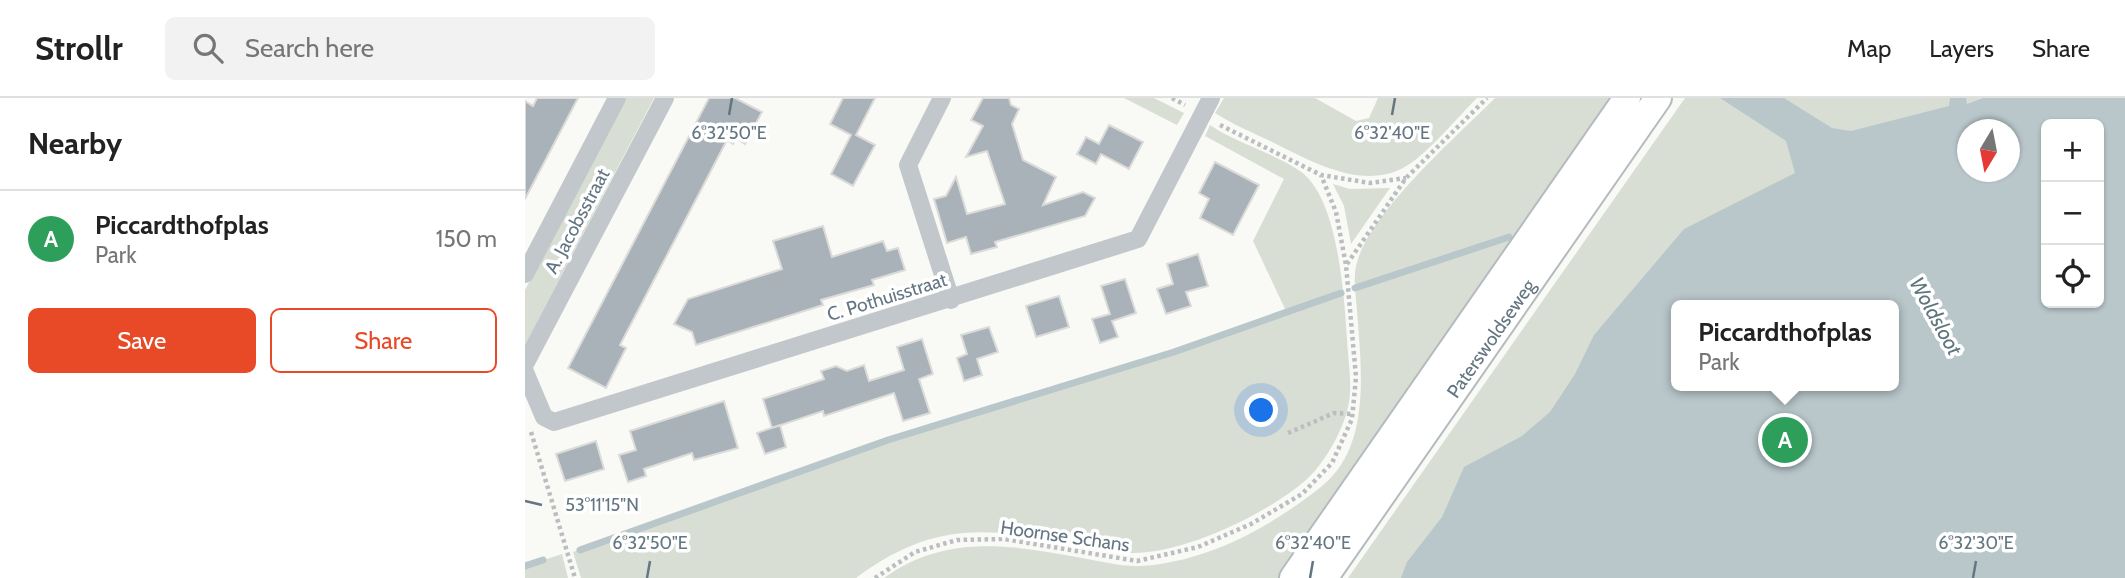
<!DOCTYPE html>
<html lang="en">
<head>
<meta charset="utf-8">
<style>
	:root { --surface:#fff; --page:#f2f2f2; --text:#222; --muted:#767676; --line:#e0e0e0; --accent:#e84a27 }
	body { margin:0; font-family:Cabin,sans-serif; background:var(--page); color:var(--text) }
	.controls { position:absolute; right:21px; top:21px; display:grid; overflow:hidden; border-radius:10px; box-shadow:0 2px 5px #0004 }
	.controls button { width:63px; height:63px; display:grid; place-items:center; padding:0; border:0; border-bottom:2px solid var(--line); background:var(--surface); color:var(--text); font:35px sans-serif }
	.compass { position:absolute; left:1432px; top:21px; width:63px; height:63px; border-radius:50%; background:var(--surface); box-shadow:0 2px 5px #0004; rotate:190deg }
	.you { position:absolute; left:737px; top:313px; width:24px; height:24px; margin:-18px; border:5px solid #fff; border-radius:50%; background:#1a73e8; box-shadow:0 0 0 10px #1a73e833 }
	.badge { display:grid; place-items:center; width:46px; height:46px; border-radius:50%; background:var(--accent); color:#fff; font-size:23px; font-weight:700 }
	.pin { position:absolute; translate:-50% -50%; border:4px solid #fff; box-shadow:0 2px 7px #0006 }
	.popup { position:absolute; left:1146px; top:202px; width:228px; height:91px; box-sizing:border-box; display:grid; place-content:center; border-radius:10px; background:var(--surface); filter:drop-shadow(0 2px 5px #0005); font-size:23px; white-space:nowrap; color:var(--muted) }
	.popup b { font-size:26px; color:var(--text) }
	.popup::after { content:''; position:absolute; left:50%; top:100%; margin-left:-14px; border:14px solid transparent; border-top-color:var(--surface) }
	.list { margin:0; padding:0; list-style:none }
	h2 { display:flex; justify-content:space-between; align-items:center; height:91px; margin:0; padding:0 28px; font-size:30px }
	h2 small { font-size:23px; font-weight:400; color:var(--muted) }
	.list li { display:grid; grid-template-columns:46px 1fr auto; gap:21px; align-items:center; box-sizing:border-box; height:98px; padding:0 28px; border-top:2px solid var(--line) }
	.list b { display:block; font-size:26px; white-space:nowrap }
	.list p { margin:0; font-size:23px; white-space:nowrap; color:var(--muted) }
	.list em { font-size:23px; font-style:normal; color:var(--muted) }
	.actions { display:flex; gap:14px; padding:21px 28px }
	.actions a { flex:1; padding:16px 0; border:2px solid var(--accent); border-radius:10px; text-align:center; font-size:24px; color:var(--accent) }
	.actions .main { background:var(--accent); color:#fff }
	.icon { flex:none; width:38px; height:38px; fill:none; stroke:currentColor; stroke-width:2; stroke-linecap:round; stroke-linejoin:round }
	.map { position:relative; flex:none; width:1600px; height:480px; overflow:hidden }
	header { display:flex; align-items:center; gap:42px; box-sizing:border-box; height:98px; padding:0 35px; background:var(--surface); border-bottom:2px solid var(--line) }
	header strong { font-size:33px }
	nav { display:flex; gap:38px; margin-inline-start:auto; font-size:24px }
	.search { width:490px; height:63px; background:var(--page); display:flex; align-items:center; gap:18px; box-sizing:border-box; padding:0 24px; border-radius:10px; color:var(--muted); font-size:26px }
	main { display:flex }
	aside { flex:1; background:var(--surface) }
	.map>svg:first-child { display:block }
</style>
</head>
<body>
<header>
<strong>Strollr</strong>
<div class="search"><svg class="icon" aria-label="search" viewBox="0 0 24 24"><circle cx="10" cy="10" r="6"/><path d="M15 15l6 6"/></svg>Search here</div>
<nav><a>Map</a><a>Layers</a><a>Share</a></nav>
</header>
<main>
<aside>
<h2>Nearby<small></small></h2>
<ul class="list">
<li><span class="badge" style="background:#2e9e5b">A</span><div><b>Piccardthofplas</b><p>Park</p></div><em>150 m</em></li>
</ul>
<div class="actions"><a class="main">Save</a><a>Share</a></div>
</aside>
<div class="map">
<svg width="1600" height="480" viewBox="0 0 1600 480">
	<rect width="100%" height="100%" fill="#f9f9f6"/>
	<path fill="#d9ded5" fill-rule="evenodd" d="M100,0H129L0,247V192Z
		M599,0H629L659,15L652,27Z
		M699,0H790L831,23L844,20L853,0H952C933,19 904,54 883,67C843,93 793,67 757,49C734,37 712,29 690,15Z
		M970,0H1090L754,480H359C420,435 488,447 557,460C575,463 597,469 615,468C682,464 746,429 797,388C847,348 836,269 832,213C831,197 827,177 833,161C851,109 930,40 970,0Z
		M1160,0H1600V480H823ZM1521,26H1574V205H1521ZM1442,32H1484V74H1442ZM1152,207H1368V288H1152Z
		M685,27C713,46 747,54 775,73C813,99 819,196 822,241C823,262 828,289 823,309C818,333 799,366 781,382C742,416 660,455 608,455C588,455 566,448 546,445C459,429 406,424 331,480H56L48,454L363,342L649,254L761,213L728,143L759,81L680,38Z
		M808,86L825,91L865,90L826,146L819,108Z
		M37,456L43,480H0V468Z"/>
	<path fill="#b9c7ca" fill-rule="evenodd" d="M1195,0H1259L1307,30L1326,33L1424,8L1425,0H1441L1442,6L1458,0H1600V480H876L882,464L917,419L939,369L997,338L1025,314L1050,276L1069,237L1159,131L1270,75L1261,43ZM1521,26H1574V205H1521ZM1442,32H1484V74H1442ZM1152,207H1368V288H1152Z"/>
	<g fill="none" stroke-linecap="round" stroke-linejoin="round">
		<path stroke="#b9c7ca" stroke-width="7" d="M830,190L984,139
			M55,452L363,342L649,254L816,195
			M0,468L18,462"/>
	</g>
	<path fill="#a9b2b8" stroke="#dbdbd9" stroke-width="2" d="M12,0H53L0,101V3L8,8Z
		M184,0H210L237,14L220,46L211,40L208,46L202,42L95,247L101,250L81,290L43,270Z
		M318,0H350L331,37L350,47L328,88L306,76L326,37L305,26Z
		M458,0H484L486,7L494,11L487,26L498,62L531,79L518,107L558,94L570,100L560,118L470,144L472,149L446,156L441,139L422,145L409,101L421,98L431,79L442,116L480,106L462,53L441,59L458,28L446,22Z
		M584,27L618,44L604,71L576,56L571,66L552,56L561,39L574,46Z
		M690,64L734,87L708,137L675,120L684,101L674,95Z
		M298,128L307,159L358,143L362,153L373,150L380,172L347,182L349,187L296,202L298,207L171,247L167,234L149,226L163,201L257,171L248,143Z
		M673,156L683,188L661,194L666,208L641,216L632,191L648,186L642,166Z
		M600,181L611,215L587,223L593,239L575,245L567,221L585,216L576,188Z
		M534,198L544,229L511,239L501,208Z
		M464,229L473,254L452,261L457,277L439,283L432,260L442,256L436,237Z
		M397,241L408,276L394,281L405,315L378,323L369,295L299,318L298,313L247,330L238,301L299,281L296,273L311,268L322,273L339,267L344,283L379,272L372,249Z
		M199,303L213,350L169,362L167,355L119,371L121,378L103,384L94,357L111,352L105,333Z
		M255,327L261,349L240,356L232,335Z
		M71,343L79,371L40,383L31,356Z"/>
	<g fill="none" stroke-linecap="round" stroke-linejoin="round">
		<g stroke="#b4bbbf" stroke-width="30">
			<g id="secondary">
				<path d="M768,480L1102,0"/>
				<path id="s1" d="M799,480L1133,0"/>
			</g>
		</g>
		<path stroke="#babec1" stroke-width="4.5" stroke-dasharray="3.5 3.5" stroke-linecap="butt" d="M647,0L660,7
			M695,27L796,77L845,85L881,80
			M822,166L881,80L962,0
			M6,334L50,480
			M763,335L809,315L827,316
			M350,480L390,454L432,442L479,441L612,463L673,449L726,426L777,396L807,365L827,321L831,279L821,167L811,114L796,77"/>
		<path stroke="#c2c7cb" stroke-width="18" d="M417,0L383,67L426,202
			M0,176L92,0
			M0,266L140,0
			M0,274L19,319L29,324L613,141L686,0"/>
		<use href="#secondary" stroke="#fff" stroke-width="26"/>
	</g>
	<path fill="none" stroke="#637682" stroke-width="2.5" d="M204,17L207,0M867,17L870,0M0,403L17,407M122,480L125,463M785,480L788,463M1448,480L1451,463"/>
	<g text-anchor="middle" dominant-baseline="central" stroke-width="7" stroke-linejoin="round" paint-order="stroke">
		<g font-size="19" fill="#637682" stroke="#fff">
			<text transform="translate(52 123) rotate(-62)">A. Jacobsstraat</text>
			<text transform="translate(362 199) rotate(-17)">C. Pothuisstraat</text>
			<text stroke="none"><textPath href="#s1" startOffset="292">Paterswoldseweg</textPath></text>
			<text transform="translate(540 438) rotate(8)">Hoornse Schans</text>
		</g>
		<g font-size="21" font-style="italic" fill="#5e767c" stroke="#fff">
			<text transform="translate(1411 218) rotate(61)">Woldsloot</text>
		</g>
	</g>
	<g font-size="18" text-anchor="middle" fill="#637682" stroke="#fff" stroke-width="7" stroke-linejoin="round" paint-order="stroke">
		<text x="204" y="41">6°32'50"E</text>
		<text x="867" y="41">6°32'40"E</text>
		<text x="77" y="413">53°11'15"N</text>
		<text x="125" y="451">6°32'50"E</text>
		<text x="788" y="451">6°32'40"E</text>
		<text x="1451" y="451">6°32'30"E</text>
	</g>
</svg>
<div class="controls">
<button>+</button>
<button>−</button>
<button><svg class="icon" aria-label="locate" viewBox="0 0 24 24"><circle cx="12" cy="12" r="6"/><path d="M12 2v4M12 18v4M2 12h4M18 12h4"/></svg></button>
</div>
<svg class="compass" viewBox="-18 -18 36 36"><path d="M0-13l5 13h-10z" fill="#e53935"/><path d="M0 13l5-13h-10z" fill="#767676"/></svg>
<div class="you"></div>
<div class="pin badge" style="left:1260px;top:342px;background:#2e9e5b">A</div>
<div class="popup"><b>Piccardthofplas</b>Park</div>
</div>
</main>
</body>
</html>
